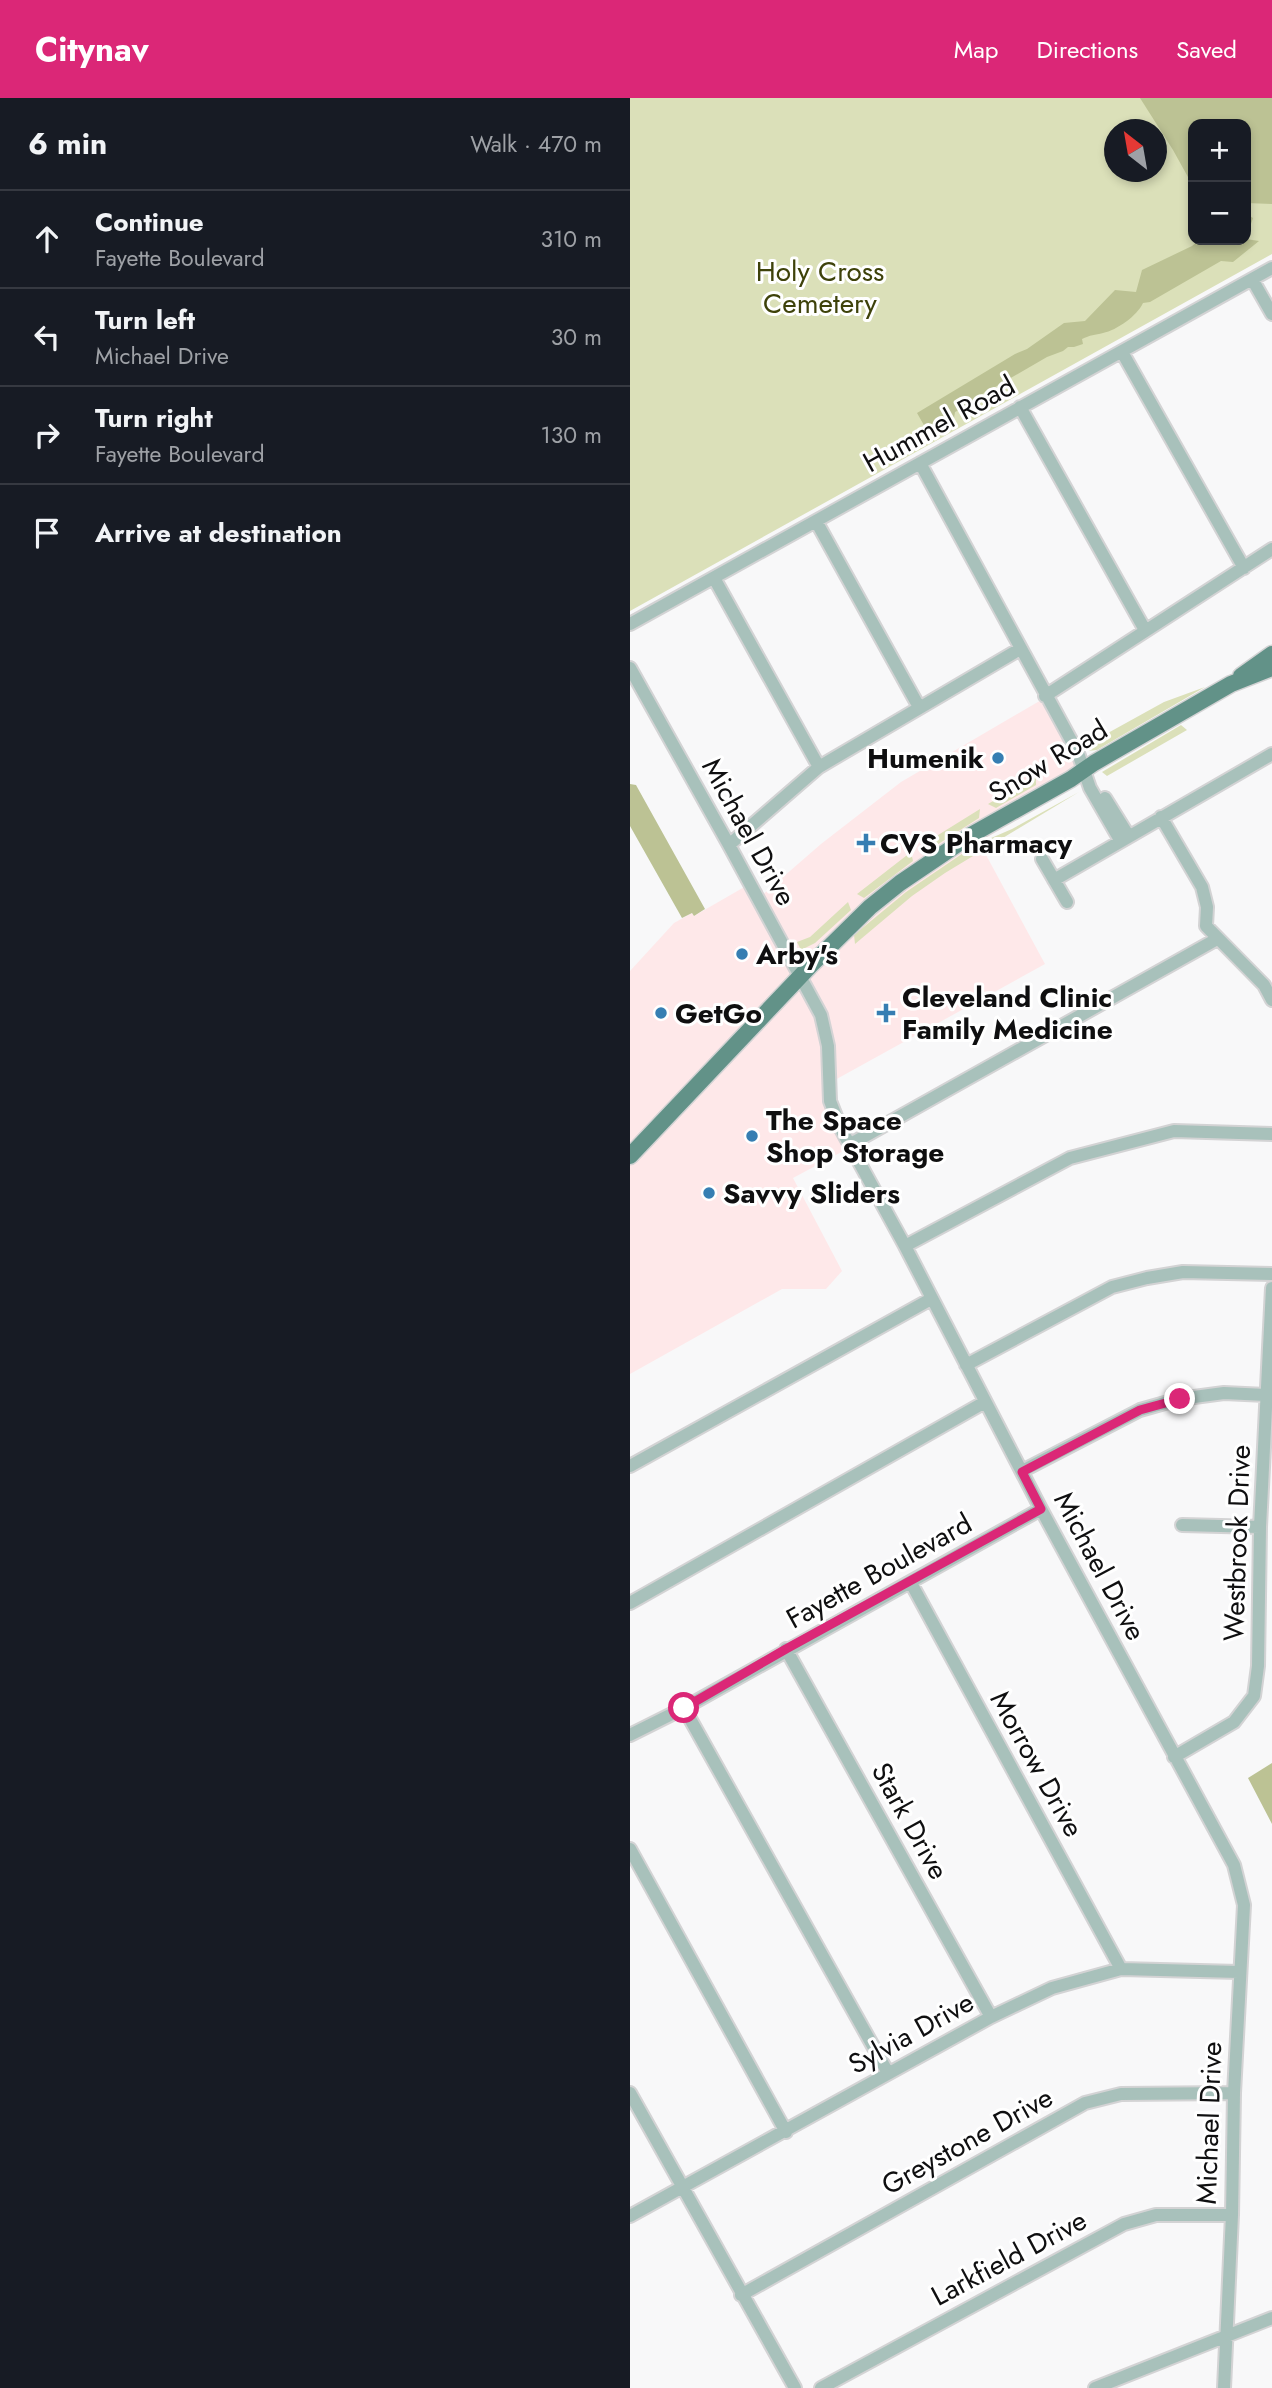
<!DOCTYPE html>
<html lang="en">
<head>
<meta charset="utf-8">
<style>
	:root { --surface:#171b24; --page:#242831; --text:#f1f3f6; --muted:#9ea1a6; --line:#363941; --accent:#db2777 }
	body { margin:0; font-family:Jost,sans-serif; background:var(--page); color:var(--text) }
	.controls { position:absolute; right:21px; top:21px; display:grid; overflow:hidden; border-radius:14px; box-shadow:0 4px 10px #0003 }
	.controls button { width:63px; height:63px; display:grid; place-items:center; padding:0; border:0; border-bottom:2px solid var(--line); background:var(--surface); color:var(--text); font:35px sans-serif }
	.compass { position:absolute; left:474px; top:21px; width:63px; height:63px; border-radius:50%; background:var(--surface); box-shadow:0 4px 10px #0003; rotate:329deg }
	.stop { position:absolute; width:21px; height:21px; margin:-16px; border:5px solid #db2777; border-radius:50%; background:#fff }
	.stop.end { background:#db2777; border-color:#fff; box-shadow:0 2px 7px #0008 }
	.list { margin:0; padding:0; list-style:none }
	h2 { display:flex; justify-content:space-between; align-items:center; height:91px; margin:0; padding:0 28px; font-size:30px }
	h2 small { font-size:23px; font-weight:400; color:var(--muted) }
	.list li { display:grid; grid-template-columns:46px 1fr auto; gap:21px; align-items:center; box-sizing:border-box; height:98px; padding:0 28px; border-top:2px solid var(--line) }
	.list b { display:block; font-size:26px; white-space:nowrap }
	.list p { margin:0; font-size:23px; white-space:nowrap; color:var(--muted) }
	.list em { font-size:23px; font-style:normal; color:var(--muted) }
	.icon { flex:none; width:38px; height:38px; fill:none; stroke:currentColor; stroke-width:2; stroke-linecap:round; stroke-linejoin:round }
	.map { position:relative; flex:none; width:642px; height:2290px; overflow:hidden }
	header { display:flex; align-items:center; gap:42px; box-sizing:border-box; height:98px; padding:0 35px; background:var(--accent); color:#fff }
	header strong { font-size:33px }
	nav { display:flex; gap:38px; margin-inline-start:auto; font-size:24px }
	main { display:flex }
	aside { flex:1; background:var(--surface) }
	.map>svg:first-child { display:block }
</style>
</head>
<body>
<header>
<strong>Citynav</strong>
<nav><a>Map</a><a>Directions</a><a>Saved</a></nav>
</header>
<main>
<aside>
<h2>6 min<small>Walk · 470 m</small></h2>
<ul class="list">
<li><svg class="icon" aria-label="ahead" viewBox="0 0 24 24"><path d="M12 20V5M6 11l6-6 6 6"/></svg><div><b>Continue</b><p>Fayette Boulevard</p></div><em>310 m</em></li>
<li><svg class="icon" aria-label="left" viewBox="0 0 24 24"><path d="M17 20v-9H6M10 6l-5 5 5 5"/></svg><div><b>Turn left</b><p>Michael Drive</p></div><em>30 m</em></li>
<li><svg class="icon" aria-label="right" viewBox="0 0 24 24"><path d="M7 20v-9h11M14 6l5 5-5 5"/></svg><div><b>Turn right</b><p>Fayette Boulevard</p></div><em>130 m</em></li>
<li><svg class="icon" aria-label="arrive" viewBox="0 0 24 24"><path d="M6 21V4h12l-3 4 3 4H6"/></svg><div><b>Arrive at destination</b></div></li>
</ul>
</aside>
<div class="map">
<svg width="642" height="2290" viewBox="0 0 642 2290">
	<rect width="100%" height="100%" fill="#f8f8f9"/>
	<path fill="#fee8e9" d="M413,601L457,681L349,744L415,866L194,988L217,1051L163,1080L212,1173L196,1191H152L0,1276V873L44,825L62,815L64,818L123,784L131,798L191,746L271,684Z"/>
	<path fill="#dbe0b9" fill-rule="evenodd" d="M0,0H642V156L0,513ZM563,26H616V142H563ZM485,32H526V74H485Z
		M575,589L467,652L458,653V646L534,604Z
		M551,627L557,632L477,678L472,674Z
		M406,678V687L366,710L358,706Z
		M449,694L315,775L282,798L225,846L224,837L276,794L345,747L382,731Z
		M350,711L349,720L299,752L292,747Z
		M281,754L283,763L234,800L227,796Z
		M218,804L221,812L185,845L171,852L167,844L180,839Z"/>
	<path fill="#bcc294" d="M510,0H642V106L616,105V26H563V88L543,52Z
		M616,116L623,120L616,141L629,143L603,164L591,163L520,204L513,205C507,218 487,232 473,235C465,237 460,237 452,241L453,246L444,249H438L433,253L417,259L365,289V298L356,293L349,299V305H343L325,314L324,320L302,329H295L287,315L385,256L397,251L434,225L455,223L485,192L506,194L512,172L562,148L569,142H616Z
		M0,686L6,687L75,811L64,818L62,815L52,820L0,728Z
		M642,1665V1726L618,1680Z"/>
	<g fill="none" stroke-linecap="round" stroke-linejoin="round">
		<g stroke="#d3d3d4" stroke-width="16">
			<path id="minor" d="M622,181L642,216
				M492,254L614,470
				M390,309L515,532
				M290,365L448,655L460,690L490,742
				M186,423L289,609
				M84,480L189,669
				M0,526L642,170
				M0,570L99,747L191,917L198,948L200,1003L211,1031L275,1148L411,1411L604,1767L614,1807L604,1995L602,2117L594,2290
				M415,598L642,451
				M475,700L498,737
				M531,719L572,789L577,809L576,828L634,887L642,902
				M99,747L189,669L390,551
				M412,761L437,804
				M424,782L642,656
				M219,1047L587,841
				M275,1148L440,1060L544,1033L642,1036
				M336,1267L482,1189L517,1180L553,1174L642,1176
				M0,1368L301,1201
				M392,1373L510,1312L549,1301L594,1295L636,1297
				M552,1427L630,1429
				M281,1485L491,1871
				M0,1505L355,1304
				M156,1551L361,1919
				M54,1610L258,1975
				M0,1637L54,1610L411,1411
				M544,1659L604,1624L624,1598L628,1568L630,1429L642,1190
				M0,1751L156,2034
				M0,1995L165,2290
				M0,2118L361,1919L422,1890L491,1871L609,1874
				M111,2197L455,2005L491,1996L604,1995
				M191,2290L494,2126L526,2117H602
				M465,2290L642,2220"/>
		</g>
		<g stroke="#d3d3d4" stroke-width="19">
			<path id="major" d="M611,578L642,556
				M0,1058L182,866L240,809L270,785L341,737L441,681L464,665L601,586L642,570"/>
		</g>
		<use href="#minor" stroke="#a8c1bb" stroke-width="12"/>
		<use href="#major" stroke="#629288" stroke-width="16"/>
	</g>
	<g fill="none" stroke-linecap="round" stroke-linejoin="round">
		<path stroke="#db2777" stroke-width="9" d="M54,1610L156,1551L411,1411L392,1374L510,1312L550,1301"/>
	</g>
	<g fill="#367eb2" stroke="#fff" stroke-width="2.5">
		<circle cx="368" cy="660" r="7"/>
		<path d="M232.5 734.5h7v7h7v7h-7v7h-7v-7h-7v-7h7z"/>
		<circle cx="112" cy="856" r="7"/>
		<circle cx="31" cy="915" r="7"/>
		<path d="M252.5 904.5h7v7h7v7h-7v7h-7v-7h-7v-7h7z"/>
		<circle cx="122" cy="1038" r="7"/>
		<circle cx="79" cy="1095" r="7"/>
	</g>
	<g text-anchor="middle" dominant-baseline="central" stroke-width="6" stroke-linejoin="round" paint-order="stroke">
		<g font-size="28" fill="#3e420a" stroke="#fff">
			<text x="190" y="173">Holy Cross<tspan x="190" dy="32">Cemetery</tspan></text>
		</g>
		<g font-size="28" fill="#0f0f10" stroke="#fff">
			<text transform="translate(309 326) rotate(-29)">Hummel Road</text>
			<text transform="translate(418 663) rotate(-31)">Snow Road</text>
			<text transform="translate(119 734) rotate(61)">Michael Drive</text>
			<text transform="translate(607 1445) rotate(-88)">Westbrook Drive</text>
			<text transform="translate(470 1468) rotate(62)">Michael Drive</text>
			<text transform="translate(249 1473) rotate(-29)">Fayette Boulevard</text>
			<text transform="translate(407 1666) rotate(61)">Morrow Drive</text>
			<text transform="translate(280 1723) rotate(61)">Stark Drive</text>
			<text transform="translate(281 1935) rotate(-29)">Sylvia Drive</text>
			<text transform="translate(579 2025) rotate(-88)">Michael Drive</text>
			<text transform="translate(337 2043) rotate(-29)">Greystone Drive</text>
			<text transform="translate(379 2160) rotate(-28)">Larkfield Drive</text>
		</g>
		<g font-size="28" font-weight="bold" fill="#0f0f10" stroke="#fff" text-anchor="start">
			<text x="354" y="660" text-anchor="end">Humenik</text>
			<text x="250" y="745">CVS Pharmacy</text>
			<text x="126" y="856">Arby's</text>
			<text x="272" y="899">Cleveland Clinic<tspan x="272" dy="32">Family Medicine</tspan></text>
			<text x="45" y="915">GetGo</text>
			<text x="136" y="1022">The Space<tspan x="136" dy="32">Shop Storage</tspan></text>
			<text x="93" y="1095">Savvy Sliders</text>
		</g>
	</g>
</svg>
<div class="controls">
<button>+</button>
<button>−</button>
</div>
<svg class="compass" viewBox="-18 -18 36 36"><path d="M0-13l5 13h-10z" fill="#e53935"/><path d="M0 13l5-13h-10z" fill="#9ea1a6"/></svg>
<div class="stop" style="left:54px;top:1610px"></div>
<div class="stop end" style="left:550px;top:1301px"></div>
</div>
</main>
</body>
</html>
